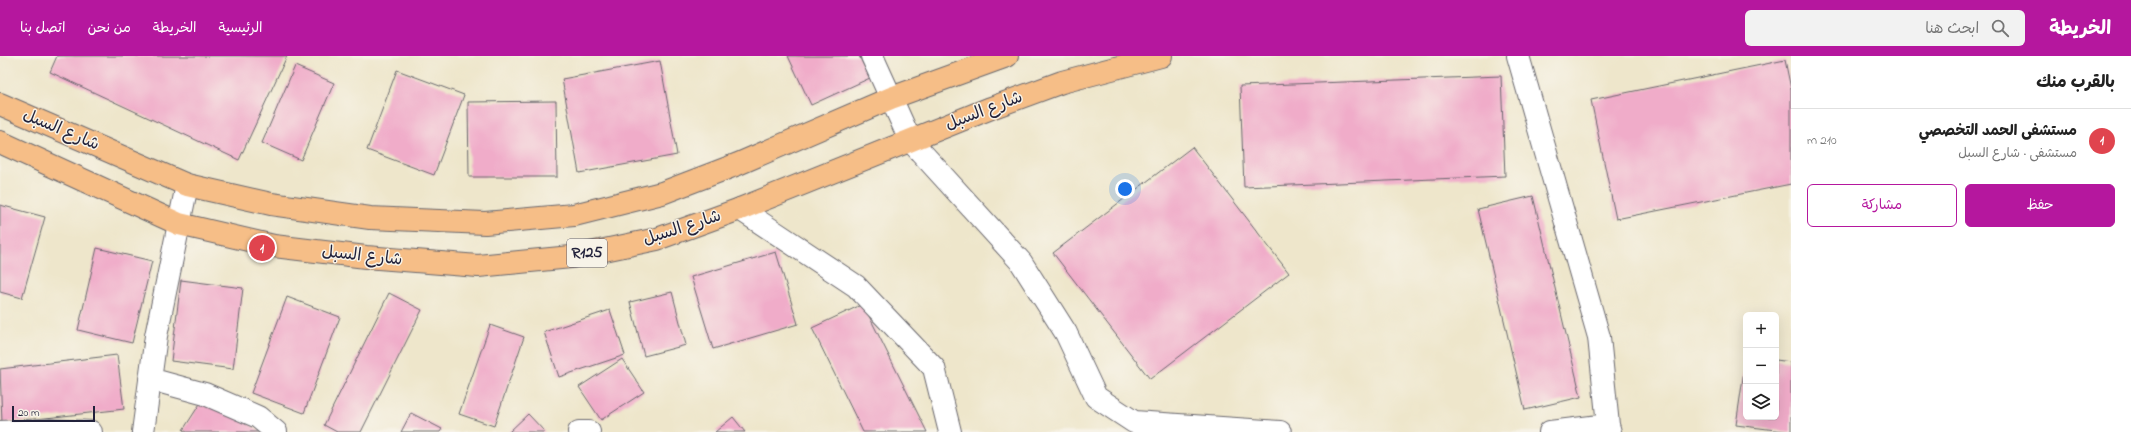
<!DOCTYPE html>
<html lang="ar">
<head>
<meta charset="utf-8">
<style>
	:root { --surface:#fff; --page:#f2f2f2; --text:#222; --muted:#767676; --line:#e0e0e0; --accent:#b5179e }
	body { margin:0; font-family:"Indie Flower","Playpen Sans Arabic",sans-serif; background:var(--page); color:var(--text); direction:rtl }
	.controls { position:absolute; right:12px; bottom:12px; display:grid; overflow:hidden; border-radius:6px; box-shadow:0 4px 16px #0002 }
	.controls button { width:36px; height:36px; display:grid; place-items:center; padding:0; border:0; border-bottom:1px solid var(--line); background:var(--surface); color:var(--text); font:20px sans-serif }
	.scale { position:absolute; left:12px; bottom:10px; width:83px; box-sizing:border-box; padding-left:4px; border:2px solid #22223b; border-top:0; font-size:11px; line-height:14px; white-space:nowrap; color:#22223b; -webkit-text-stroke:3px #f7f3e8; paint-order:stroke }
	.you { position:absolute; left:1125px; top:133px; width:14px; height:14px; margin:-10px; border:3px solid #fff; border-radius:50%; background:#1a73e8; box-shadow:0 0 0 6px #1a73e833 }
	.badge { display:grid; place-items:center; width:26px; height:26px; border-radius:50%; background:var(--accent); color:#fff; font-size:13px; font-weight:700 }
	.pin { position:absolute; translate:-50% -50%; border:2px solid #fff; box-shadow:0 1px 4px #0006 }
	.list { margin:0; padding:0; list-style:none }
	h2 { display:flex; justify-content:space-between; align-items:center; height:52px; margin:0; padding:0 16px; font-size:17px }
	h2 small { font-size:13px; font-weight:400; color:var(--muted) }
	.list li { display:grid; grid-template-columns:26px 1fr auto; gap:12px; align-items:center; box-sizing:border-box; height:64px; padding:0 16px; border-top:1px solid var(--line) }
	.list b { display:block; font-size:15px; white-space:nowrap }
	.list p { margin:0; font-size:13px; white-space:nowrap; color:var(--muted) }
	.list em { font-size:13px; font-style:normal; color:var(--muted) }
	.actions { display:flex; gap:8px; padding:12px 16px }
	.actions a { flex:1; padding:9px 0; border:1px solid var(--accent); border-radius:6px; text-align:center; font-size:14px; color:var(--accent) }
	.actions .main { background:var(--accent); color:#fff }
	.icon { flex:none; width:22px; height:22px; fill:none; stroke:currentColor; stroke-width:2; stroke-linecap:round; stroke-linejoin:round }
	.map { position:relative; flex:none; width:1791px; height:376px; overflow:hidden; direction:ltr }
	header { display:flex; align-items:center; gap:24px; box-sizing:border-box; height:56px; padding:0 20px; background:var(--accent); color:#fff }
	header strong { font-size:19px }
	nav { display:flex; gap:22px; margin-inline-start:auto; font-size:14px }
	.search { width:280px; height:36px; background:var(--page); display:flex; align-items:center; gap:10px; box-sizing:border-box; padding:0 14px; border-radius:6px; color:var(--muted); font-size:15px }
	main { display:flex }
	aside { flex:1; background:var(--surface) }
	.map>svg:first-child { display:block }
</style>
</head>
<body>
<header>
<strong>الخريطة</strong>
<div class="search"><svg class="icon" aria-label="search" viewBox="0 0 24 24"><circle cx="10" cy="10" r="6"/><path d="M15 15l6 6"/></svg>ابحث هنا</div>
<nav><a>الرئيسية</a><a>الخريطة</a><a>من نحن</a><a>اتصل بنا</a></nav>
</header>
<main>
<aside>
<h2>بالقرب منك<small></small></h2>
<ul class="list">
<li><span class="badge" style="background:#e0444e">1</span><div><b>مستشفى الحمد التخصصي</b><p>مستشفى · شارع السبل</p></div><em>210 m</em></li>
</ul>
<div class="actions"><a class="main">حفظ</a><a>مشاركة</a></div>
</aside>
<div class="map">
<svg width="1791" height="376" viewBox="0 0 1791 376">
	<rect width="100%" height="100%" fill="#f7f3e8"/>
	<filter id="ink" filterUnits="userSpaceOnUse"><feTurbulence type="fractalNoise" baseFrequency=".025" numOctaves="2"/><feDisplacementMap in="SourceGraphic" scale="8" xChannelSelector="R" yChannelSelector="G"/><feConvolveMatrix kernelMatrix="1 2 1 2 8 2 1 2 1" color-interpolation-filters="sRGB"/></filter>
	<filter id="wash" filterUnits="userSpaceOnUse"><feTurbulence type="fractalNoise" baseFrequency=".012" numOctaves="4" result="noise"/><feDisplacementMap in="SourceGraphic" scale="16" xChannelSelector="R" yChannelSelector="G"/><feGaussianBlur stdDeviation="0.9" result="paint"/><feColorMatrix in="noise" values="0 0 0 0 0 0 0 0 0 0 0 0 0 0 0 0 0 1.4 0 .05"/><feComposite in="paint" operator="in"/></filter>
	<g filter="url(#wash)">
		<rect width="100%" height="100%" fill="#eee6cb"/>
		<g id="blocks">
			<path fill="#f0acc9" d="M57,0H287L239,104L50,16Z
				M788,0H859L870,22L811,49Z
				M1785,4L1791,33V128L1616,163L1591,44Z
				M660,5L677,99L579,117L562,23Z
				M295,10L334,27L301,104L262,87Z
				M397,14L464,39L434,119L367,94Z
				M1501,20L1505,120L1244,131L1240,30Z
				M556,45L557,121H469L468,46Z
				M1192,91L1289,217L1150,323L1053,197Z
				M1533,140L1581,341L1525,354L1478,153Z
				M0,149L45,161L22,242L0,236Z
				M97,192L152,205L132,287L78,274Z
				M776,196L798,268L713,293L691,221Z
				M181,224L243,232L233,313L171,305Z
				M672,236L686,289L644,300L630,246Z
				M389,237L422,254L361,376H337L324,369Z
				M287,241L340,261L304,357L251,337Z
				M863,248L927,376H863L812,272Z
				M610,254L625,299L559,321L544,276Z
				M490,269L524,281L494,370L459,358Z
				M117,299L124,353L2,367L0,313Z
				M622,303L644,336L601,364L579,331Z
				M1776,304L1791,306V376L1736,369L1745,308L1746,361H1776Z
				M205,340L262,376H187L183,374Z
				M411,357L442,373L440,376H401Z
				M528,358L545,376H509Z
				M733,361L745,376H715Z"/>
		</g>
	</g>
	<g filter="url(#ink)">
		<use href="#blocks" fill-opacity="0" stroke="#69676d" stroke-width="1"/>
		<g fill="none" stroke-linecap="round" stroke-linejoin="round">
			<g stroke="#69676d" stroke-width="24">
				<path id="minor" d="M872,0L910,84L1021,206L1066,277L1096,341L1134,366L1280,376
					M1518,0L1599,281L1608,369L1610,376
					M740,153L856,230L934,312L950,376
					M150,323L205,338L258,361L276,376
					M0,376L50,374L91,376
					M143,376L156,280L187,129
					M579,376H589
					M1550,376L1608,369"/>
			</g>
			<g stroke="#69676d" stroke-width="24">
				<path id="major" d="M0,48L187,129L271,148L370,162L485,167L574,159L662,137L738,108L891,42L1007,0
					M0,86L179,168L274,190L366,201L478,210L571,201L657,183L740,153L991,52L1062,26L1161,0"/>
			</g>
			<use href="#minor" stroke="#fff" stroke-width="22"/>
			<use href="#major" stroke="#f6be87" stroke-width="22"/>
		</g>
	</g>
	<g text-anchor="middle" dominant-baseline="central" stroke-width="3" stroke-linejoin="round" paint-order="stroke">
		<rect fill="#f7f3e8" stroke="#62616f" stroke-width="1" x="567" y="183" width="40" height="28" rx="3"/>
		<g font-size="16" font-weight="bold" fill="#22223b">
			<text x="587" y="197">R125</text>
		</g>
		<g font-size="17" fill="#22223b" stroke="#f7f3e8">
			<text transform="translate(984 55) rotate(-21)">شارع السبل</text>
			<text transform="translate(61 74) rotate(23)">شارع السبل</text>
			<text transform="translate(682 172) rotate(-18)">شارع السبل</text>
			<text transform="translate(362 200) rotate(6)">شارع السبل</text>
		</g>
	</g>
</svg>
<div class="controls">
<button>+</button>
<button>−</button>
<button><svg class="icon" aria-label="layers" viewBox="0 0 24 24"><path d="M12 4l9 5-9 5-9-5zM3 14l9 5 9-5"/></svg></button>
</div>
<div class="scale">20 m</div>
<div class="you"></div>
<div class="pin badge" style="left:262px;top:192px;background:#e0444e">1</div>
</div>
</main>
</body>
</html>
